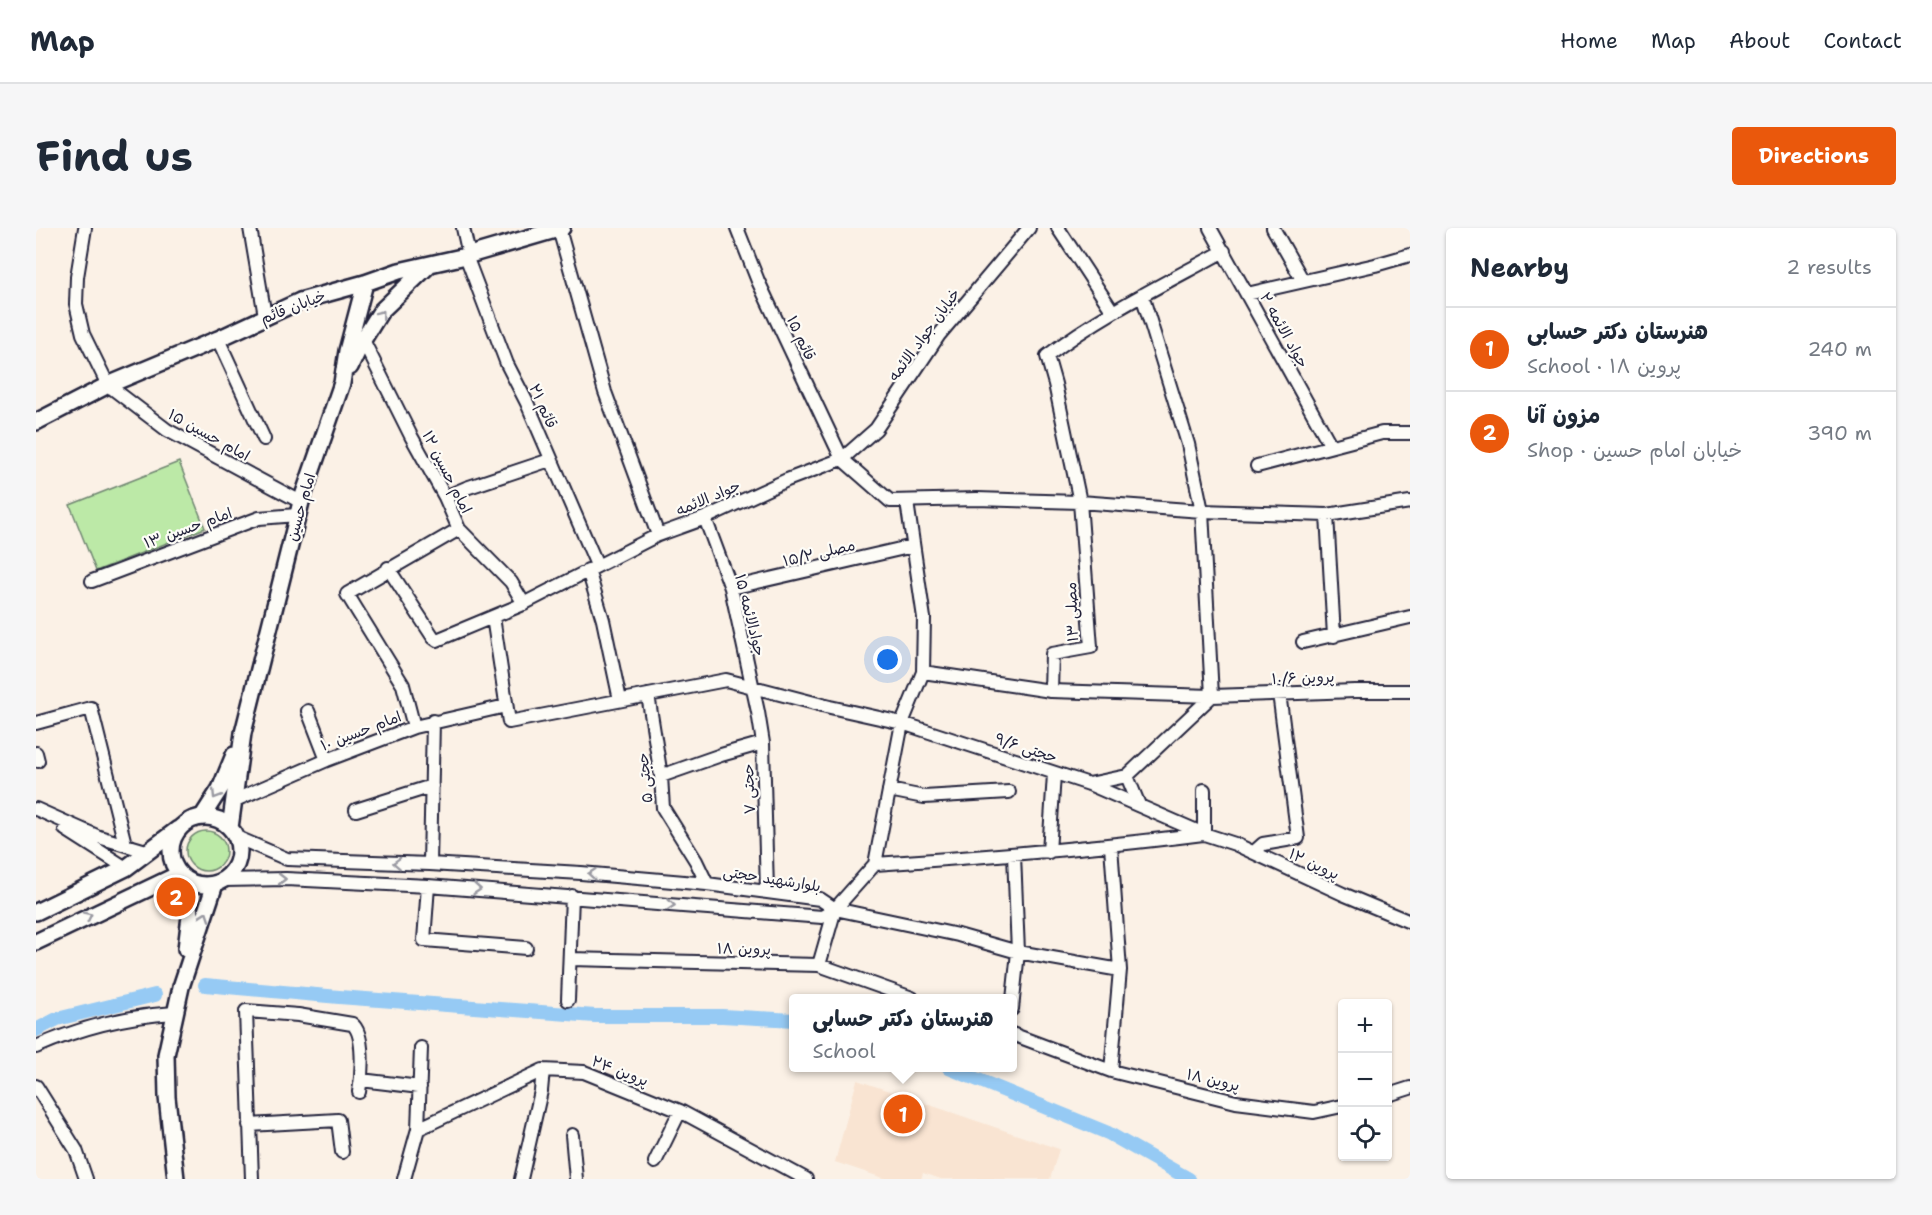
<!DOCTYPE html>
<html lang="en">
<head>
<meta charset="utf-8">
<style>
	:root { --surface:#fff; --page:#f6f6f7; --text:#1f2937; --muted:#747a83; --line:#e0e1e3; --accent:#ea580c }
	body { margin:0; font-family:"Shantell Sans","Playpen Sans Arabic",sans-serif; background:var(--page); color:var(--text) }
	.controls { position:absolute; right:18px; bottom:18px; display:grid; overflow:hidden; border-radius:6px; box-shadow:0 2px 4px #0004 }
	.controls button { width:54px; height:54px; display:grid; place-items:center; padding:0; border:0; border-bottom:2px solid var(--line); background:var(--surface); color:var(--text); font:30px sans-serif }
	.you { position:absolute; left:852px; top:432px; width:21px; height:21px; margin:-15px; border:4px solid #fff; border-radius:50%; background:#1a73e8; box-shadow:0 0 0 9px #1a73e833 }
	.badge { display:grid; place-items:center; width:39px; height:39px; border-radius:50%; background:var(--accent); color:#fff; font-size:20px; font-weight:700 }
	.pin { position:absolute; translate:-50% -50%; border:3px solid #fff; box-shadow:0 2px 6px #0006 }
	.popup { position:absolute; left:753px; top:766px; width:228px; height:78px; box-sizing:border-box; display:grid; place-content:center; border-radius:6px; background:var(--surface); filter:drop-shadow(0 2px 4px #0005); font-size:20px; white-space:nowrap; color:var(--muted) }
	.popup b { font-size:22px; color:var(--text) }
	.popup::after { content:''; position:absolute; left:50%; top:100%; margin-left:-12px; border:12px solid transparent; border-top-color:var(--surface) }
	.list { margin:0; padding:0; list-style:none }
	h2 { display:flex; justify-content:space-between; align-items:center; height:78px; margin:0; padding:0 24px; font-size:26px }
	h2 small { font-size:20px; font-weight:400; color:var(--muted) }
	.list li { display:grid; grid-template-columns:39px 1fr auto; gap:18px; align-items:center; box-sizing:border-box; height:84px; padding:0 24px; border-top:2px solid var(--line) }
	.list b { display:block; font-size:22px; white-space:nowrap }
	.list p { margin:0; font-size:20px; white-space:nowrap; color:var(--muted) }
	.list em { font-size:20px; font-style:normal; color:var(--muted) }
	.icon { flex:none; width:33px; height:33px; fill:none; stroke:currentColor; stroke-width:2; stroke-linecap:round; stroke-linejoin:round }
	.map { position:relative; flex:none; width:1374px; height:951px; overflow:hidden; border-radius:6px }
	header { display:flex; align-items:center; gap:36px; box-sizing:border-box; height:84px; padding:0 30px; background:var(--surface); border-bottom:2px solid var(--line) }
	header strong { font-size:28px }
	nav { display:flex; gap:33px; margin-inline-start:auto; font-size:21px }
	.intro { display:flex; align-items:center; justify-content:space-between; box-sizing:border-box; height:144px; padding:0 36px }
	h1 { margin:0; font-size:42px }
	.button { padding:15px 27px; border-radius:6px; background:var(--accent); color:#fff; font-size:21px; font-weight:700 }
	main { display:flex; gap:36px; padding:0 36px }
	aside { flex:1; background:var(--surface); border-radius:6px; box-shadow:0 2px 4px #0004 }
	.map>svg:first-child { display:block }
</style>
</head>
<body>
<header>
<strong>Map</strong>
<nav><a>Home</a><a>Map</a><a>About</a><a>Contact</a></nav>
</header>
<div class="intro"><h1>Find us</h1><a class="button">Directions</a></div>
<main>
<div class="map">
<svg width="1374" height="951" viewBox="0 0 1374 951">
	<rect width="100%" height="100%" fill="#fbf1e6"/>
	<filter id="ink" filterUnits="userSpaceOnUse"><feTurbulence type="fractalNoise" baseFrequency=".0167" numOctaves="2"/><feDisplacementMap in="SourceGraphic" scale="12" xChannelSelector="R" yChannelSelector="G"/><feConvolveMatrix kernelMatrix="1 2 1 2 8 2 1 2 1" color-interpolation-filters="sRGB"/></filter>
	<g filter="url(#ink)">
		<path fill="#f9e4d2" d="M821,852L1023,921L1014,951H905L887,945L885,951H850L799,934Z"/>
		<path fill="#bce9a7" stroke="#6f8671" stroke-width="1.5" d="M143,234L169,300L60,343L34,277Z
			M150 623a20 20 0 1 1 40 0a20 20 0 1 1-40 0Z"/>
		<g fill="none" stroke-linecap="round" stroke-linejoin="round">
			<path stroke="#96caf4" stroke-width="14" d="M169,757L303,769L559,788H686L758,792
				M0,802L21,791L119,767
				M913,840L1072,905L1153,951"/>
			<g stroke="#22223b" stroke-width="16">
				<path id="minor" d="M49,0L41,49L40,76L47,106L72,157L131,202L265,274
					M214,0L229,88
					M427,0L433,27
					M701,0L722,53L806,231L854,273L941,271L1044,274L1166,283L1291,287L1374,274
					M1022,0L1077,84
					M1174,0L1295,218
					M1237,0L1267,53
					M523,1L569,164L622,307
					M430,28L471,136L491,175L561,337
					M1211,66L1339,37L1374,27
					M1106,67L1152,216L1166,283L1176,468
					M182,111L228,211
					M327,112L375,208L409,269L423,301L475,354L488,376
					M1221,238L1346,205H1374
					M409,269L430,260L514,232L517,238
					M1291,287L1298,408
					M669,290L695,360L722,484L727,515L731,663
					M352,340L397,409L401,412L485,377L622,307L669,290L751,252L806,231L840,201L903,107L993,0
					M552,342L567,392L584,472
					M56,353L223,290L261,287
					M695,360L877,318
					M457,389L473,494L690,452L794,479L866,495L1053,556L1168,606L1199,616L1307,666L1374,694
					M1267,414L1374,389
					M887,444L1015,463L1176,468L1319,463H1374
					M1015,463L1016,426L1055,419L1044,274L1019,156L1011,128C1066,86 1128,56 1188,23
					M612,467L625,548L627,580L660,633L671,656
					M272,483L291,532
					M0,495L55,480L89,616
					M378,499L367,457L311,366L423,301
					M0,525L2,533
					M625,548L685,527L727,515
					M1091,548L1176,468
					M1091,548L1103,577
					M1053,556L1091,548
					M853,562L888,569L973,564
					M1168,562V606
					M197,573L291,532L378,499L470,478
					M0,581L63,609L110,623
					M320,582L396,558
					M29,601L90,640
					M200,609L251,631L394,636L545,645L671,656L784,671L799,681L922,707L982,724L1084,742
					M1013,624L1018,546
					M1218,624L1227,616L1262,610L1243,465
					M394,636L397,493
					M839,636C949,629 1058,620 1167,606
					M188,652L250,651L392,658L786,689L799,681
					M392,658L388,712L490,720
					M534,731L783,737L876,770
					M783,737L799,681L839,636L866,495L887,444L888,390L871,274
					M532,772L536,668
					M976,781L982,724L978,627
					M976,806L1075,843L1200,874L1278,884L1306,878
					M0,819C43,800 91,788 138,785
					M1075,843L1084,742L1075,618
					M325,852L384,859
					M0,858L40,922L50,951
					M1352,867L1374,860
					M213,897L302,892L306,924
					M382,901L507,842L548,844L644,883L770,951
					M536,907L540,951
					M619,934L644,883
					M216,951L210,783L262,787L316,796C329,805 326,848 323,864
					M368,951L382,901L385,820
					M485,951L505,863L507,842"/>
			</g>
			<g stroke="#22223b" stroke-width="20">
				<path id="tertiary" d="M314,139L327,112L345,83L392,38
					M0,194L72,157L182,111L264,73L329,55L363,43L430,28L526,0
					M135 623a34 34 0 1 1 68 0a34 34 0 1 1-68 0Z
					M166,589L184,561L198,527
					M194,600L207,505L265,274L306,155L311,123L329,55
					M0,684L90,640L142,601
					M0,714L143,646
					M150,721L154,688L151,653
					M140,951L131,869L130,827L145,759L179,656"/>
			</g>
			<use href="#minor" stroke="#fdfcf7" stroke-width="12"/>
			<use href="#tertiary" stroke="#fdfcf7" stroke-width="15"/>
		</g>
		<defs><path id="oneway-chevron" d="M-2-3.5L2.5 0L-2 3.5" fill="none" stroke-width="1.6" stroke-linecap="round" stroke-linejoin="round" transform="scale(1.5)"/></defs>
		<g stroke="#9a9aa2">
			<use href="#oneway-chevron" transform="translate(345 86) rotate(-52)"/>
			<use href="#oneway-chevron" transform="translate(180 567) rotate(122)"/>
			<use href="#oneway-chevron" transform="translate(361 635) rotate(-178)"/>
			<use href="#oneway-chevron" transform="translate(556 646) rotate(-175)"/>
			<use href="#oneway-chevron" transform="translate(246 651)"/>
			<use href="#oneway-chevron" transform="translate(441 661) rotate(4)"/>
			<use href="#oneway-chevron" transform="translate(635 677) rotate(5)"/>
			<use href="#oneway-chevron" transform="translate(52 688) rotate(-26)"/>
			<use href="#oneway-chevron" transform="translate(169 688) rotate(-71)"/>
		</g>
	</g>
	<g text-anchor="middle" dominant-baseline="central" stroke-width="4.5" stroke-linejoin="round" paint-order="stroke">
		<g font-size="15" fill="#22223b" stroke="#fdfcf7">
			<text transform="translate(257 79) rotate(-21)">خیابان قائم</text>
			<text transform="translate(1248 102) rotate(61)">جواد الائمه ۲</text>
			<text transform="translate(888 107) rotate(-54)">خیابان جواد الائمه</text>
			<text transform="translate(765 110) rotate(65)">قائم ۱۵</text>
			<text transform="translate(507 178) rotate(66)">قائم ۲۱</text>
			<text transform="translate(173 207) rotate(29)">امام حسین ۱۵</text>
			<text transform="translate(411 244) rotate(63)">امام حسین ۱۲</text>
			<text transform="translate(672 270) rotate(-23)">جواد الائمه</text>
			<text transform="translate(265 279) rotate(-74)">امام حسین</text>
			<text transform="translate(152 300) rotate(-20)">امام حسین ۱۳</text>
			<text transform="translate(783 325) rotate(-13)">مصلی ۱۵/۲</text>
			<text transform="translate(1036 384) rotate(-92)">مصلی ۱۳</text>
			<text transform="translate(714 387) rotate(76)">جوادالائمه ۱۵</text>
			<text transform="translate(1267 450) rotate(-2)">پروین ۱۰/۶</text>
			<text transform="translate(325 503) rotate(-21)">۱۰ امام حسین</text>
			<text transform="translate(990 520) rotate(18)">حجتی ۹/۶</text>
			<text transform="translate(609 550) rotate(-96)">حجتی ۵</text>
			<text transform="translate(713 561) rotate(-92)">حجتی ۷</text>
			<text transform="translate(1278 636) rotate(25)">پروین ۱۲</text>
			<text transform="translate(736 651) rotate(9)">بلوارشهید حجتی</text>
			<text transform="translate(708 721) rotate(1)">پروین ۱۸</text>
			<text transform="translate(584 843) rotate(21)">پروین ۲۴</text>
			<text transform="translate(1177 852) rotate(13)">پروین ۱۸</text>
		</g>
	</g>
</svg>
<div class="controls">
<button>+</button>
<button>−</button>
<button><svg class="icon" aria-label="locate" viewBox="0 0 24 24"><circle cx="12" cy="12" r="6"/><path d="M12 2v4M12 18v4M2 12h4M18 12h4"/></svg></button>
</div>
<div class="you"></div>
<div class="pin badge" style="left:867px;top:886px">1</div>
<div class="popup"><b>هنرستان دکتر حسابی</b>School</div>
<div class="pin badge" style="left:140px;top:669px">2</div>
</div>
<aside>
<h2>Nearby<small>2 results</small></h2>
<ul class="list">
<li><span class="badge">1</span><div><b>هنرستان دکتر حسابی</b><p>School · پروین ۱۸</p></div><em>240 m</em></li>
<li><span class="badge">2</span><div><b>مزون آنا</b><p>Shop · خیابان امام حسین</p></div><em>390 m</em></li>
</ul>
</aside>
</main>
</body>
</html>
